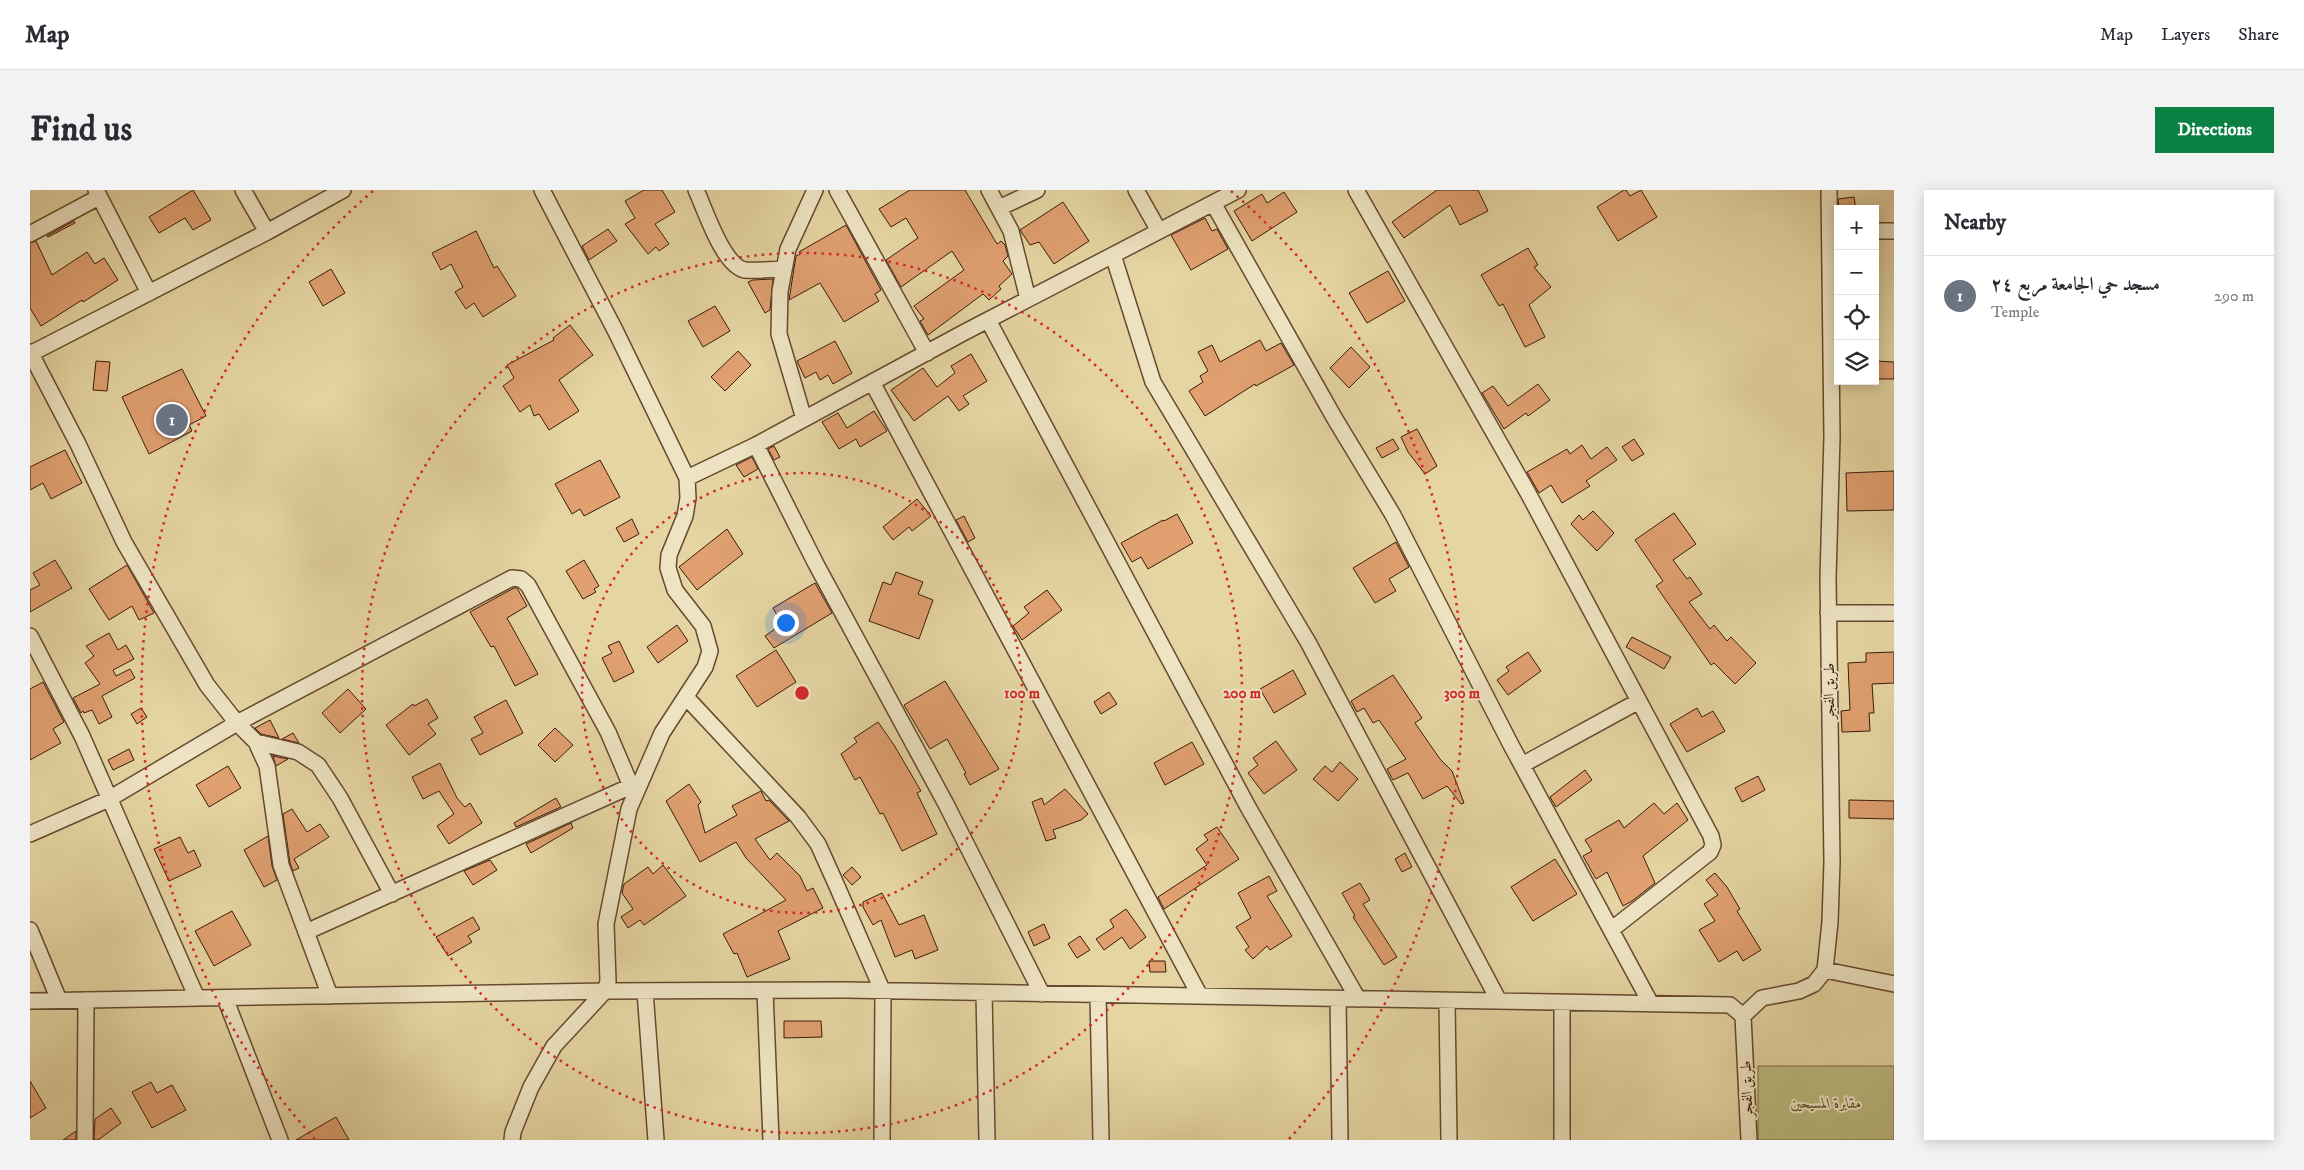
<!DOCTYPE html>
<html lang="en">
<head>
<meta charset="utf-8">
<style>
	:root { --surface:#fff; --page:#f2f2f3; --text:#2b2b33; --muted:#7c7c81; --line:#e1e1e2; --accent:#0b8043 }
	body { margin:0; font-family:"IM FELL DW Pica",Amiri,serif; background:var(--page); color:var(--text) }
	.controls { position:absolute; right:15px; top:15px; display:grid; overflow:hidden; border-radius:0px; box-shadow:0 2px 12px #0003 }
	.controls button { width:45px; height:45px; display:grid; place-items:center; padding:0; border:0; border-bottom:1px solid var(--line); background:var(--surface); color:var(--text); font:25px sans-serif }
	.you { position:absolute; left:755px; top:432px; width:18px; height:18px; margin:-12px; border:4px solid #fff; border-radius:50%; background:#1a73e8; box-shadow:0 0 0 8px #1a73e833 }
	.badge { display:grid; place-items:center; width:32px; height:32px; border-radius:50%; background:var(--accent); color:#fff; font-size:16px; font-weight:700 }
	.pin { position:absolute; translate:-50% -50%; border:2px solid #fff; box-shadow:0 1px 5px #0006 }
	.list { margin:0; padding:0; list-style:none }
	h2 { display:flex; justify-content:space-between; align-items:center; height:65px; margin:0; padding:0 20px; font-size:21px }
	h2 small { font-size:16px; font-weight:400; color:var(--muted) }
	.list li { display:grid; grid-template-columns:32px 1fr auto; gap:15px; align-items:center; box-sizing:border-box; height:80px; padding:0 20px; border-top:1px solid var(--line) }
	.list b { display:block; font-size:19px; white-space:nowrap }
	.list p { margin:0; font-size:16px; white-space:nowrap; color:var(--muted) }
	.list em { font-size:16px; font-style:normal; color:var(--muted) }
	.icon { flex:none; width:28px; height:28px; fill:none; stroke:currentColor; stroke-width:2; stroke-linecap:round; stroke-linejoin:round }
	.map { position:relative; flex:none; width:1864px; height:950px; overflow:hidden; border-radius:0px }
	header { display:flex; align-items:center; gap:30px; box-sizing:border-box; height:70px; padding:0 25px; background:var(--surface); border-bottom:1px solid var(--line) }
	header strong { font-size:24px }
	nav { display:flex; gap:28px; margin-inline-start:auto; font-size:18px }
	.intro { display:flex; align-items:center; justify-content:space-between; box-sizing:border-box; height:120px; padding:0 30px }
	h1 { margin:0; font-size:35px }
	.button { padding:12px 22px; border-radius:0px; background:var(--accent); color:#fff; font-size:18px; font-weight:700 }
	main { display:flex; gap:30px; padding:0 30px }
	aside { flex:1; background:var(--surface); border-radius:0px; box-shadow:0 2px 12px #0003 }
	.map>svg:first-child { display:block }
</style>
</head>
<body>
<header>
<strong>Map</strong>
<nav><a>Map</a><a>Layers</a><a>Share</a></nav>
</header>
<div class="intro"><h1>Find us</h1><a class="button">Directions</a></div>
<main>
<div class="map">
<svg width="1864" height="950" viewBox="0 0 1864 950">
	<rect width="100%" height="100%" fill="#e5d5a2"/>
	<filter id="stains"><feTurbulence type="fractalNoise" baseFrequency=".004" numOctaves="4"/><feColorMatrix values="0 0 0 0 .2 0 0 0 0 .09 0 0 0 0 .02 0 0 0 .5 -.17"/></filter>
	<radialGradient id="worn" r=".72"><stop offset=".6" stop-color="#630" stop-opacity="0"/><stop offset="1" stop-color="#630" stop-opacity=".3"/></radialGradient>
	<path fill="#bbbb80" stroke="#7c6b44" d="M1728,876H1864V950H1728Z"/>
	<path fill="#e0a070" stroke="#3c1b09" d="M163,0L181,30L163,40L155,28L129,43L119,27Z
		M614,0H632L645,22L625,34L639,54L629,61L626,57L618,64L595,34L605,28L595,11Z
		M880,0H935L967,54L971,51L975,55L978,66L973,71L982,84L969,96L971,99L959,110L953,104L898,145L890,131L894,129L884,116L934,80L922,61L871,97L856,70L888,48L876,28L861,37L849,19Z
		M1407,0H1448L1458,21L1430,35L1420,15L1374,48L1362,32Z
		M1594,0H1596L1600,6L1611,0L1627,27L1588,51L1567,17Z
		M1254,2L1267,22L1222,51L1204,21L1232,4L1237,13Z
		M1824,7L1826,19H1809L1808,9Z
		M1033,12L1059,51L1024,74L1009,52L1000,55L990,40Z
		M1175,28L1182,41L1187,39L1198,59L1161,80L1141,45Z
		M44,31L45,33L18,47L17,46Z
		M816,35L851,100L845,104L849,111L814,132L790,93L759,110L766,66L770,64L769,62Z
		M578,39L587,51L559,70L552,56Z
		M446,41L464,78L467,76L486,106L453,127L444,113L436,119L425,102L433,97L421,74L411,80L402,63Z
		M6,51L22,85L57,62L65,74L74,68L88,90L53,112L52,110L11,136L0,118V53Z
		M1498,58L1508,75L1504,77L1521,97L1499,115L1515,147L1495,157L1473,114L1469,116L1451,85Z
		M301,79L315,103L293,116L279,92Z
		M1358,81L1375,111L1337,133L1319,103Z
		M743,89L740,120L735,123L718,92L723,90Z
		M685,116L700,141L673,157L658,131Z
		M540,135L563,165L529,190L549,221L519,240L509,224L504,226L500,215L490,222L473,196L484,188L477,175L524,150L523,148Z
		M1230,150L1236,161L1251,153L1264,175L1226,196L1225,194L1175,226L1159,201L1173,192L1170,186L1178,181L1168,162L1182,155L1190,172Z
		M805,151L822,183L803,194L798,185L790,190L786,182L775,188L767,171Z
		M1321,157L1340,177L1319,198L1300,178Z
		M708,161L721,175L695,201L681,187Z
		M941,164L957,191L933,206L939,214L929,221L918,206L884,231L861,200L893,178L907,197L925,183L921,176Z
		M66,171L80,172L77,201L63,200Z
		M1845,171L1864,172V189H1845Z
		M152,179L176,226L159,235L162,241L119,264L92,207Z
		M1508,194L1520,210L1498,226L1496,223L1474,239L1452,203L1463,196L1478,216Z
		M844,221L857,241L830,257L826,249L809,259L792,232L808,223L817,238Z
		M1387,239L1407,276L1395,284L1378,262L1371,247Z
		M1363,249L1369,259L1352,268L1346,258Z
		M1604,249L1614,264L1602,271L1592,257Z
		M1552,255L1561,269L1577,257L1587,270L1556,291L1560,296L1532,313L1521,295L1509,303L1497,282L1537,259L1540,264Z
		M744,256L750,267L744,270L738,259Z
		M35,260L52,293L21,309L13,293L0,300V277Z
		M722,267L728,279L714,287L706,275Z
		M570,270L590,307L554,326L550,319L542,324L525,294Z
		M1864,281V320L1817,321L1816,283Z
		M887,309L901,326L882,341L879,337L863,350L853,337Z
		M1563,321L1584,343L1567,361L1541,334L1549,325L1553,330Z
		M1644,323L1666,354L1643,370L1657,389L1660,387L1672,404L1659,412L1680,439L1684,435L1697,451L1701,447L1726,473L1705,494L1684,473L1681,475L1626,396L1633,391L1605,350Z
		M1147,324L1163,353L1118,379L1111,367L1102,372L1091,353L1133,330L1134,331Z
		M934,326L945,348L938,352L926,330Z
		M602,329L609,344L594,352L586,338Z
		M697,339L713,364L667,400L649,377Z
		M1366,352L1379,377L1359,389L1366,401L1345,413L1323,378Z
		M25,370L42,398L0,422V400L10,395L3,383Z
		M554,370L569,396L564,399L566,402L553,409L536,381Z
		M97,375L124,423L109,430L102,416L79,430L59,399Z
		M866,382L893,392L888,404L903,410L889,449L839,431L853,392L861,395Z
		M785,393L802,423L744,458L735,446L752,434L743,418Z
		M484,398H487L497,416L477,428L508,484L485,496L464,456L461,457L440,422Z
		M1017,400L1032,420L992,450L983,436L999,423L994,417Z
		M647,435L658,451L628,473L617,457Z
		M79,443L88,460L96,455L104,469L83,480L86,486L100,479L105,488L72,506L82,527L69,534L62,520L54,523L53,521L51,523L43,508L70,494L55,473L64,466L56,456Z
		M1602,447L1641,467L1634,479L1596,457Z
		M589,451L604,482L584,492L572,468L582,463L578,456Z
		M746,460L766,492L727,517L706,486Z
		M1498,462L1511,481L1478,505L1467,490L1479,481L1476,477Z
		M1864,462V493L1842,494L1844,523H1839L1840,541L1812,542L1811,521L1820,520L1818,473L1836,472V463Z
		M1263,480L1276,504L1244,523L1230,499Z
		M1363,485L1392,528L1385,533L1410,569L1422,581L1434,613L1431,614L1417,596L1393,609L1378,583L1363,590L1357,579L1376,569L1349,530L1343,533L1334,518L1327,522L1321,511Z
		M915,491L969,579L940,595L934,584L936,583L917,549L900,559L874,515Z
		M13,492L34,532L23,539L31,553L0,570V499Z
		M318,499L336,519L310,543L292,523Z
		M1079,502L1087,514L1071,524L1064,512Z
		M397,509L408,528L398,534L406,544L379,565L356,535L383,514L384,516Z
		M476,510L493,543L450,565L441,549L453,543L444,527Z
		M111,518L117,527L107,534L101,524Z
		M1667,518L1672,527L1683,521L1695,541L1657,562L1640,534Z
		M240,530L249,548L231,544L225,538Z
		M848,532L864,555L891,601L887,603L907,644L872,661L853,623L850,624L830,587L825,590L811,564L827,552L824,548Z
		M525,538L543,555L525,572L508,555Z
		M263,543L269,553L252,549Z
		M1246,551L1267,580L1234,604L1218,583L1228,575L1223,568Z
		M1162,552L1174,574L1135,595L1124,573Z
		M99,559L104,570L83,580L78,570Z
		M243,566L258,569L246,576Z
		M1310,572L1328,589L1308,611L1283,589L1295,576L1302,582Z
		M410,573L427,608L435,617L440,613L452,633L419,654L407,636L424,624L409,601L393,609L382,587Z
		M198,576L211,598L179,617L166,595Z
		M1555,580L1562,590L1526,617L1520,607Z
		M1728,586L1735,600L1712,612L1705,598Z
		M659,594L671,612L668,615L675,643L707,625L702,616L731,601L736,611L739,610L759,631L725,649L740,670L747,663L770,686L777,701L783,698L793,718L748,741L760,769L717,787L707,763L704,764L693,744L756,710L716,668L706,652L670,672L636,611Z
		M1035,599L1058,624L1051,630L1023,640L1026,648L1016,651L1002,612L1012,608L1014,615Z
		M526,608L531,617L486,637L484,633Z
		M1819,610L1864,611V629L1819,628Z
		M1624,613L1634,624L1647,613L1658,630L1613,666L1625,693L1602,711L1593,716L1577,682L1566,689L1553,666L1562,661L1555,650L1589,630L1594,638Z
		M262,619L277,642L290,634L299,647L264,669L269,678L263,681L260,673L253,624Z
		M541,633L543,638L501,663L496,654Z
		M1187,637L1209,669L1134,719L1128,707L1177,675L1166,659L1178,650L1174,645Z
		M238,646L242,676L247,690L234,697L214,660Z
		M150,647L158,663L164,660L171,676L139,691L124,659Z
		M1375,663L1382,677L1372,682L1365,669Z
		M1525,669L1547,704L1503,731L1481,697Z
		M460,670L467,680L443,695L434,681Z
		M633,675L656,706L614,735L610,730L598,738L591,727L603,719L592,703L594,694L618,677L623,684Z
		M822,677L831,687L822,695L813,685Z
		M1685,683L1697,697L1710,719L1707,721L1731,760L1713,771L1707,761L1689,772L1669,740L1685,731L1674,714L1688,705L1676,690Z
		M1239,686L1247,701L1237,706L1262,746L1240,760L1237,756L1223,769L1215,760L1219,757L1206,737L1221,728L1208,703Z
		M1330,693L1340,710L1333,714L1367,767L1354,775L1323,727L1325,726L1312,703Z
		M852,703L869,735L894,725L908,760L885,769L882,760L865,767L851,730L843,735L833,717V712Z
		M1096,719L1116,747L1100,759L1092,747L1074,760L1066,749L1084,737L1080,730Z
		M202,721L221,755L184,776L165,741Z
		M443,727L450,739L438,746L442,752L418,766L406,747Z
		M1014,734L1020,748L1004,756L998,742Z
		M1050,746L1060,760L1047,768L1038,754Z
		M1119,771H1135L1136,782H1120Z
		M754,831H791L792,847L754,848Z
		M0,891L16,918L0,928Z
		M121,892L127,903L142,895L156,920L122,938L102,902Z
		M81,918L91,933L68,950H64L65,929Z
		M306,927L319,950H266Z
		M46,941V950H33Z"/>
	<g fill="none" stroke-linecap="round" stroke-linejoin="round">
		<g stroke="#664a2f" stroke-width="18">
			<path id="minor" d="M66,0L119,103
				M213,0L237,42
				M666,0C675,19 693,76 715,80C727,81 742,79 754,79
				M807,0L897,163
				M959,0L981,41L998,109
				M1106,0L1129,41
				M1326,0L1498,303L1681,646L1683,655L1680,662L1581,740
				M1183,13L1305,229L1363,325L1481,555L1621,814
				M969,18L1007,0
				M1845,41H1864
				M0,44L69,7
				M1083,65L1123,192L1278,452L1469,811
				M958,130L1218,617L1328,809
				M0,162L48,254L94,352L177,495L207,533L226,552L237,576L251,675L300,806
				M0,164L237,42L313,0
				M842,192L1170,806
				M774,229L749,144L750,101L758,59L785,0
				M726,255L786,374L916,614L1012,804
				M657,288L726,255L933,143L1208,0
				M1798,423H1864
				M0,446L52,546L167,808
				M656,507L768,627L788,654L806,694L853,802L852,950
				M226,552L268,562L288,575L310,608L362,704
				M1492,575L1609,511
				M0,644L79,609L207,533L482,388L491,389L498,395L578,542L601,596
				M0,740L29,810
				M276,742L610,592
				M1795,780L1864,794
				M615,801L626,950
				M735,801L741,950
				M954,803L957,950
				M1068,805L1071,950
				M195,808L250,950
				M1308,809L1310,950
				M0,811L575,801L816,800L1700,815L1713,826
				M1417,811L1419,950
				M55,950L56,810
				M482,950L483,942L501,897L524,856L575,801L578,791L576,734L599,619L632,543L675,477L680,461L673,436L645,400L638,378L639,365L655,326L658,308L657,288L585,140L512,0
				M1532,950V813
				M1719,950L1713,826L1732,808L1769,801L1784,794L1795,780L1800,732L1802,672L1798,388L1802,247L1799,0"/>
		</g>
		<use href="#minor" stroke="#eee4c3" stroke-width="15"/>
	</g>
	<g fill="none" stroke="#d62828" stroke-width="2.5" stroke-dasharray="2.5 5">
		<circle cx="772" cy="503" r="220"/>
		<circle cx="772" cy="503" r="440"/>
		<path d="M285 949A660 660 0 0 1 343 1M1201 1A660 660 0 0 1 1259 949"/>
	</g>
	<g text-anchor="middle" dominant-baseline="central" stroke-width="4" stroke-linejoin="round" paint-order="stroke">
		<g font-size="15" fill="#3c1b09" stroke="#eee4c3">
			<text transform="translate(1799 501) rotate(-90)">طريق الفجر</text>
			<text transform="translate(1717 899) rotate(-92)">طريق الفجر</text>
		</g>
		<g font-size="15" font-style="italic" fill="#5c4327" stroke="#eee4c3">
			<text x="1796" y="913">مقابرة المسيحين</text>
		</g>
	</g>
	<circle cx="772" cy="503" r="8" fill="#d62828" stroke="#eee4c3" stroke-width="2.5"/>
	<g font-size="15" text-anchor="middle" font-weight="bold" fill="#d62828" stroke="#eee4c3" stroke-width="4" stroke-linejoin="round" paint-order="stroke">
		<text x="992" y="508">100 m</text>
		<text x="1212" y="508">200 m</text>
		<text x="1432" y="508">300 m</text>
	</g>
	<rect width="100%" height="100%" filter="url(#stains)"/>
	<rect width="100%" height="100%" fill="url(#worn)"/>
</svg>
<div class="controls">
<button>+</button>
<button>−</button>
<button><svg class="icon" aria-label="locate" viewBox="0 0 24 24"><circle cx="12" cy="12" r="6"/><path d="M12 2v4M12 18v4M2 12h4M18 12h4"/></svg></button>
<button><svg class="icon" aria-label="layers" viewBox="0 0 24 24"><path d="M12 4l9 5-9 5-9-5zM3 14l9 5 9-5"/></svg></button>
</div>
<div class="you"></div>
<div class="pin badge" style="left:142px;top:230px;background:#6b7280">1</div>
</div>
<aside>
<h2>Nearby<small></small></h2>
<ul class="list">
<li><span class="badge" style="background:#6b7280">1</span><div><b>مسجد حي الجامعة مربع ٢٤</b><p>Temple</p></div><em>290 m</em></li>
</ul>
</aside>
</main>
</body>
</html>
